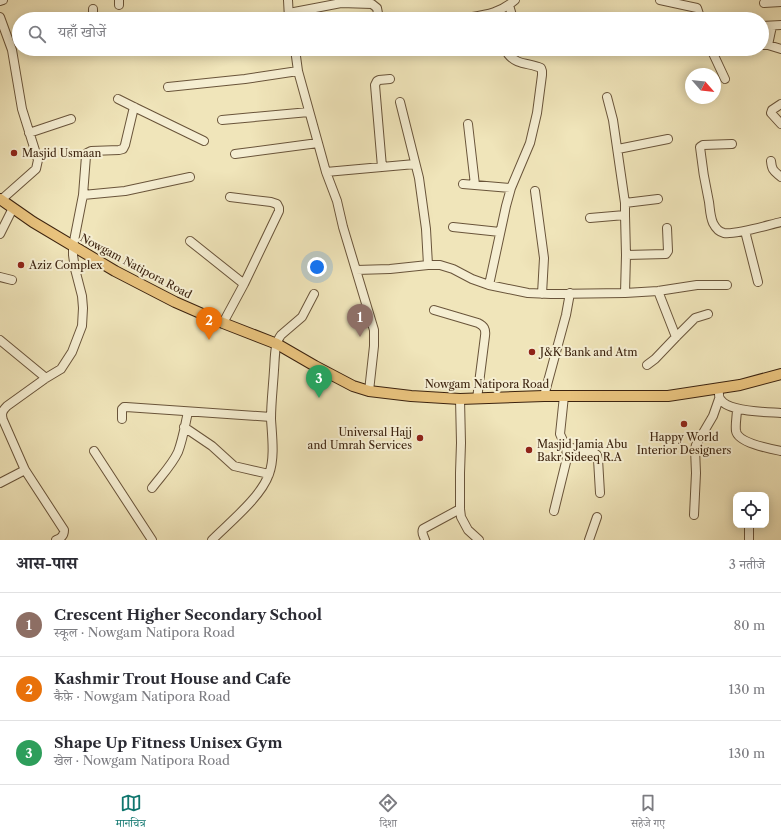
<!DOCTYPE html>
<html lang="hi">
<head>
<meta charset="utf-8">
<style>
	:root { --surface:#fff; --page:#f7f7f7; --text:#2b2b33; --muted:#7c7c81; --line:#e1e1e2; --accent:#0f766e }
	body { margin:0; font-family:"Libre Caslon Text","Noto Serif Devanagari",serif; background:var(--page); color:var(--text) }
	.controls { position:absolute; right:12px; bottom:12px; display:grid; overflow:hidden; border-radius:8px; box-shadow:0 2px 10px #0003 }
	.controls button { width:36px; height:36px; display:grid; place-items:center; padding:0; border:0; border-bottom:1px solid var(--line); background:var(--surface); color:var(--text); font:20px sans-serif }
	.compass { position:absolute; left:685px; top:68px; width:36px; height:36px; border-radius:50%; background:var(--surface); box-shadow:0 2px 10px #0003; rotate:118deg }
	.you { position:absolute; left:317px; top:267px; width:14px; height:14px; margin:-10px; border:3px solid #fff; border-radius:50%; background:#1a73e8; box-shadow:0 0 0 6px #1a73e833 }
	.badge { display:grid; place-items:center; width:26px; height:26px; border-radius:50%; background:var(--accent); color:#fff; font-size:13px; font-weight:700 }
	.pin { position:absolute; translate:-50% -33px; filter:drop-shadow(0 1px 2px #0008) }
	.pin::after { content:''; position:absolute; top:21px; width:14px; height:12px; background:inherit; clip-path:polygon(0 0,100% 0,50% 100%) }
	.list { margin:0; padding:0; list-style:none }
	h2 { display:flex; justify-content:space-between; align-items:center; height:52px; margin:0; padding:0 16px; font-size:17px }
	h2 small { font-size:13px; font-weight:400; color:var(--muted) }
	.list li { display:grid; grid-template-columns:26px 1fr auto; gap:12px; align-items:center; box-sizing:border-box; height:64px; padding:0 16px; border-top:1px solid var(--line) }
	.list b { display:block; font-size:15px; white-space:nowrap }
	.list p { margin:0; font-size:13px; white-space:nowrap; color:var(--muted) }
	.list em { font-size:13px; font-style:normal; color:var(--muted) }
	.icon { flex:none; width:22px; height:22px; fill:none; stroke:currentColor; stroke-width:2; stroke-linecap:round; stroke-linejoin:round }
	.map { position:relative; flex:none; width:781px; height:540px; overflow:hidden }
	.search { position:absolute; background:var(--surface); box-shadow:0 2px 10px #0003; left:12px; right:12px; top:12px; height:44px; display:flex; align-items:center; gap:10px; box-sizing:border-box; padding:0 14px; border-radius:22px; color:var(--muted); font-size:15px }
	.sheet { height:244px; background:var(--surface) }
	nav { display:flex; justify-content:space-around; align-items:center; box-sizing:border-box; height:56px; border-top:1px solid var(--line); background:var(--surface); font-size:11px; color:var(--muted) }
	nav a { display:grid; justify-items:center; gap:2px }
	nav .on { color:var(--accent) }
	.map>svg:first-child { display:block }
</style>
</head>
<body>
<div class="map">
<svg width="781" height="540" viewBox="0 0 781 540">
	<rect width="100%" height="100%" fill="#f0e5ba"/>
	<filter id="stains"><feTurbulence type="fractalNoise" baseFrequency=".005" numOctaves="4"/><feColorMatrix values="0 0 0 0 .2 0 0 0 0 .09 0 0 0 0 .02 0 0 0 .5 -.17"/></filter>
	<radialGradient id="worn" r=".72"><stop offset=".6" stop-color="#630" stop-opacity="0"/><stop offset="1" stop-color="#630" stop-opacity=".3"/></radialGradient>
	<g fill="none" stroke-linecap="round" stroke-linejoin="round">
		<g stroke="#69543a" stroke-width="10">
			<path id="minor" d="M119,0V5
				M288,0L289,19
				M660,0L697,8L699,14L698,19
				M0,1L3,0
				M764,3L781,2
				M509,5L513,19
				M93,9V19
				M289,13L341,3L372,4L377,8L379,19
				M0,17L12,50L22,109L38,160L36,169L1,200
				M460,19C481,15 498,15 515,0
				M762,26L781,25
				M762,45H768L781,49
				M768,45L772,26
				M295,49L298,71L318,143L326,172L337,201L343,227L374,330V346L369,391
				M711,49L725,79
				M168,87L245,79L298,71
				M607,97L613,120L625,203V215L626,255L625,293
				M118,99L134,107L204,141
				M400,102L419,178L426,229L428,265
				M781,104L772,110L771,113L781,124
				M222,120L309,112
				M468,124L475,185
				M29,133L71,119
				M732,144L703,145L700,147C702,166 705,184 709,202C710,209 710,216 713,223C715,227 719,232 724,233C736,235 768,225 781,222
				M618,149L668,139
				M235,154L318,143
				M771,161C772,171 774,171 781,177
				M382,167L375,85L377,81L379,80L390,79
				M326,172L415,164
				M463,184L511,188
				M535,191L544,258L542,294
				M83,195L125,191L190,177
				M625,203L658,199
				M590,218L625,215
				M453,227L500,232
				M745,231L758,282
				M0,234L13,208
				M190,241L244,284
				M626,255L666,254L668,251L667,228
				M356,270L390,269L428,265H440L453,269L472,279L489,285L528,293L551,294L625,293L658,291L697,285H727
				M0,277L12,280
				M489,285L506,206L511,188L530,143L537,113L542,75V71L541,68C530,63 516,65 508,54V49
				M658,291L676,337
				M434,310L478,323C484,326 486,329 485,336L477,399
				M223,323L244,284L279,211V208L277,204L271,202L230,197
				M0,340L46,378
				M647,365L655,359L676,337L695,318L708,314
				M719,394C719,397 719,398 721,400C729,412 767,412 781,413
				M544,396L566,315L570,293
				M460,399L461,443L460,473V509L461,517L468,530L479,540
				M737,409C737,416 735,424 736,431C738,443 771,449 781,451
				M122,419V409L124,407H126L271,417
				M184,427L212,446L234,466L269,474
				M566,447L593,452L597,455L598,459L600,493
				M94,451L152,540
				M0,483L25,470
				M152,488C161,476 172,465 178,452C183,439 185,425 188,412
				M554,511L567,458L566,447L560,434L564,396
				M694,515L696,473L695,449L696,445L713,416L719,399
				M56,540C62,538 64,535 64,530L25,470L3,420C1,414 2,411 7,406L46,378L61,369L72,352L82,326L83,308L82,296L75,269L73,255V246L83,195L86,156L87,153L91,151L119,150L123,149L125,145L134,107
				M212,540C230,522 261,497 269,474C275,458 272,436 271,419C271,403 273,387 274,370C275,359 274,344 281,335L302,317L314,294
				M425,540C424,536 421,533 423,529L460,509
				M589,540L597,517
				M749,540V525"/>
		</g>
		<g stroke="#3c230f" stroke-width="12">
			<path id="major" d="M0,199L33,222L115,271L175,302L223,323L277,344L315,366L353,386L369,391L411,396L460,399L544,396H668L740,385L781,374"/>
		</g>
		<use href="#minor" stroke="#f5eed2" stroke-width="8"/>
		<use href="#major" stroke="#e8c27d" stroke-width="10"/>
	</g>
	<g fill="#8f2418" stroke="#f5eed2" stroke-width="1.5">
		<circle cx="14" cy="153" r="4"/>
		<circle cx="21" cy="265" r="4"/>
		<circle cx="532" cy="352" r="4"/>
		<circle cx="684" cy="424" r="4"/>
		<circle cx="420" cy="438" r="4"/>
		<circle cx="529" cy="450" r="4"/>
	</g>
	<g text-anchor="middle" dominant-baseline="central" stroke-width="4" stroke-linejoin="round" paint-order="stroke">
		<g font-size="11" fill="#3c230f" stroke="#f5eed2" text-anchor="start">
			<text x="22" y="153">Masjid Usmaan</text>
			<text x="29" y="265">Aziz Complex</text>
			<text x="540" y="352">J&amp;K Bank and Atm</text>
			<text x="412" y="432" text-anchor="end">Universal Hajj<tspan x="412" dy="13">and Umrah Services</tspan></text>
			<text x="684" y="437" text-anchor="middle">Happy World<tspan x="684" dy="13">Interior Designers</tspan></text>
			<text x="537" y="444">Masjid Jamia Abu<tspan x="537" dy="13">Bakr Sideeq R.A</tspan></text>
		</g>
		<g font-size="11" fill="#3c230f" stroke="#f5eed2">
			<text transform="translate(136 266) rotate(28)">Nowgam Natipora Road</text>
			<text x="487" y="384">Nowgam Natipora Road</text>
		</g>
	</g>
	<rect width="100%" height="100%" filter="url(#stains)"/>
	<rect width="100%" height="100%" fill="url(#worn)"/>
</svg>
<div class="controls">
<button><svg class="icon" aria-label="locate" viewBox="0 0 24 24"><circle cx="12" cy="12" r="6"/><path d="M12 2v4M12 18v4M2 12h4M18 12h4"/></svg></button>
</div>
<svg class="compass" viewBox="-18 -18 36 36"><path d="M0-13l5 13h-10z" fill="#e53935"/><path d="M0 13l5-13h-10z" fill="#7c7c81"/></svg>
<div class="you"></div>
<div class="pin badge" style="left:360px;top:337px;background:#8d6e63">1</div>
<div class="pin badge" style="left:209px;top:340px;background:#e8710a">2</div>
<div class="pin badge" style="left:319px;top:398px;background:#2e9e5b">3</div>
<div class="search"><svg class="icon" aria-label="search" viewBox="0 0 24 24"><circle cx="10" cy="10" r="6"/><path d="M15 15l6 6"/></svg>यहाँ खोजें</div>
</div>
<section class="sheet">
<h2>आस-पास<small>3 नतीजे</small></h2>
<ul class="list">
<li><span class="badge" style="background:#8d6e63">1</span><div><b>Crescent Higher Secondary School</b><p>स्कूल · Nowgam Natipora Road</p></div><em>80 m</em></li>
<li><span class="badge" style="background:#e8710a">2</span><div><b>Kashmir Trout House and Cafe</b><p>कैफ़े · Nowgam Natipora Road</p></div><em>130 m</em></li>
<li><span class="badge" style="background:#2e9e5b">3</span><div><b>Shape Up Fitness Unisex Gym</b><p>खेल · Nowgam Natipora Road</p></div><em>130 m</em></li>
</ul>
</section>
<nav>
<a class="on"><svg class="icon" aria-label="map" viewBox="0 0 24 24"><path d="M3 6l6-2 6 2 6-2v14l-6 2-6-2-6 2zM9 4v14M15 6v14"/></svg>मानचित्र</a>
<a><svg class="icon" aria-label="directions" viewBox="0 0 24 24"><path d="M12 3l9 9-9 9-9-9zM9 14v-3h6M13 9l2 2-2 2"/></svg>दिशा</a>
<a><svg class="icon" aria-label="saved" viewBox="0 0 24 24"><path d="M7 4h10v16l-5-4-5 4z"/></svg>सहेजे गए</a>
</nav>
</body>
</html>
